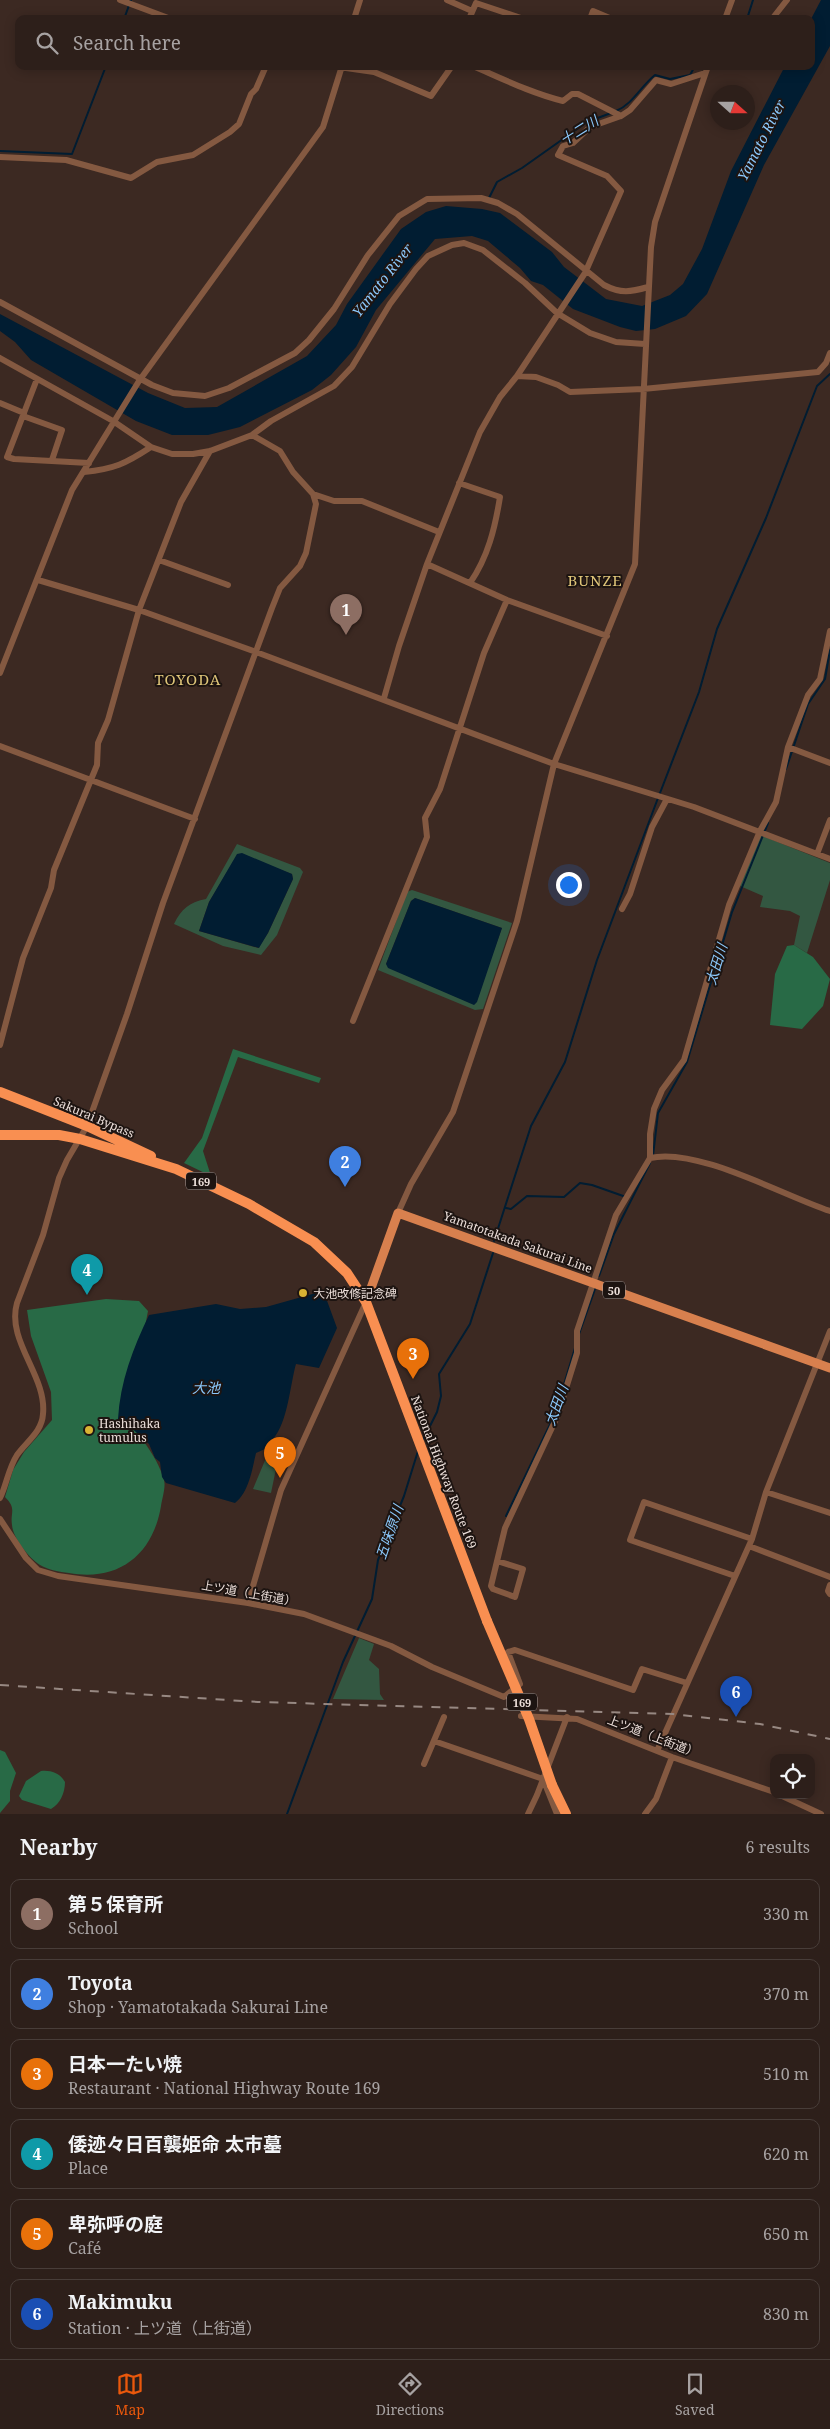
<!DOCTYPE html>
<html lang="en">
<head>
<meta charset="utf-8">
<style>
	:root { --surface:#2d1f1a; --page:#392c27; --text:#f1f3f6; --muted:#a7a2a2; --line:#483d39; --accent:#ea580c }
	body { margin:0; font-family:"Noto Serif","Noto Sans JP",serif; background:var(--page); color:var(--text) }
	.controls { position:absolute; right:15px; bottom:15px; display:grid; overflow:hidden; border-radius:10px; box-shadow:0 2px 12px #0003 }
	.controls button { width:45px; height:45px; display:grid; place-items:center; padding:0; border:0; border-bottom:1px solid var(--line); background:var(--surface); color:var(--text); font:25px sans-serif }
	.compass { position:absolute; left:710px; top:85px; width:45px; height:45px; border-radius:50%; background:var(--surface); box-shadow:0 2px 12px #0003; rotate:111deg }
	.you { position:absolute; left:568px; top:884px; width:18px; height:18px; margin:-12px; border:4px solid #fff; border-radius:50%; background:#1a73e8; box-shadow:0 0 0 8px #1a73e833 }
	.badge { display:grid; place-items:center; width:32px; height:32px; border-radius:50%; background:var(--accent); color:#fff; font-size:16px; font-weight:700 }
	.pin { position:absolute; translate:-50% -41px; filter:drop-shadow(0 1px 2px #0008) }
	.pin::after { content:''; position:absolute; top:26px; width:18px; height:15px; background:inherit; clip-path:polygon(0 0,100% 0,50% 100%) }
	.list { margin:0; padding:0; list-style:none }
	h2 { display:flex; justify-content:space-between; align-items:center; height:65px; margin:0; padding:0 20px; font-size:21px }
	h2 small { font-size:16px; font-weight:400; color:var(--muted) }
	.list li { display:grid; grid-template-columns:32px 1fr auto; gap:15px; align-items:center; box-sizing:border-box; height:70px; margin:0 10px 10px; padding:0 10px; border:1px solid var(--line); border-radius:10px }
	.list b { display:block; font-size:19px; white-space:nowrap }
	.list p { margin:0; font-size:16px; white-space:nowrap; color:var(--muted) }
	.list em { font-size:16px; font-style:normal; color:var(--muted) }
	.icon { flex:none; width:28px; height:28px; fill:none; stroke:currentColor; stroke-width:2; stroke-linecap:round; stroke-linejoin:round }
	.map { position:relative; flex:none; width:830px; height:1814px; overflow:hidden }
	.search { position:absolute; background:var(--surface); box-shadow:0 2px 12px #0003; left:15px; right:15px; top:15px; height:55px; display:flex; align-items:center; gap:12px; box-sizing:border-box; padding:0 18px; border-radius:10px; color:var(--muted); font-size:19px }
	.sheet { height:545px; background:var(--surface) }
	nav { display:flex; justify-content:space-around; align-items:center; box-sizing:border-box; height:70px; border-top:1px solid var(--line); background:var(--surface); font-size:14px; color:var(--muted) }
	nav a { display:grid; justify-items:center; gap:2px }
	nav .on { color:var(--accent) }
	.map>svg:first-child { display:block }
</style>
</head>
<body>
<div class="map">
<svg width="830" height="1814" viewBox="0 0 830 1814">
	<rect width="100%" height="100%" fill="#3c2922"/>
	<path fill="#335741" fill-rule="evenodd" d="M760,835L830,863V880L807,953L794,945L800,916L790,911L760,907L763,896L740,886Z
		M237,844L300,868L303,872L277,935L261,955L223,946L174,924C181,909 190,902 206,899ZM238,854L292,874L293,879L268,933L258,948L199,931L209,902Z
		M412,890L512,923L483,1009L475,1010L378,970L407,892ZM415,898L502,928L490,961L386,964L411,901Z
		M266,1458L278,1459L271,1493L253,1489Z
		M359,1638L374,1644L369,1660L379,1669L380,1694L384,1700L333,1699Z"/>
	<path fill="#286a46" d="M794,945L813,957L830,979L823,1006L802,1029L770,1025L775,974L787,946Z
		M233,1049L321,1078L319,1083L238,1057L203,1151L211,1176L184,1163L202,1138Z
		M106,1299L139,1301L148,1311L144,1332L119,1409C135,1431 157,1454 164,1480C166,1487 162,1499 161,1506C153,1555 118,1582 69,1573C59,1572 49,1570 40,1565C29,1558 13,1538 12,1525C10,1512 17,1509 5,1497L13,1470L24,1452L52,1420L51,1392L31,1336L27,1310Z
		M0,1750L5,1752L16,1773L10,1791V1801L0,1813Z
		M41,1771C51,1770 60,1773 65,1782C65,1793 60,1804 51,1809L22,1800L19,1796L26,1781Z"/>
	<path fill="#011d32" d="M821,0H830V46L764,165L707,294L686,316L655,329L636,331L620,327L573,309L543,285L531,281L520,268L488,241L472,236L435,239L376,310L356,347L331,375L312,390L240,427L208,435H172L136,421L31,360L15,342L0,331V314L148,393L185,408L217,407L307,356L336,325L347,304L401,229L426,212L446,206L482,209L500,213L552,252L564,267L606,299L642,306L670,295L683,284L702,249L731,171L785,66H811V19Z
		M242,853L292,874L293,879L268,933L259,948L199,931L209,902L237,854Z
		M415,898L502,928L477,1002L474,1005L388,968L386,964L411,901Z
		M316,1293L322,1295L323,1298H326L337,1328L319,1368L296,1364C290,1385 288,1422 273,1439L274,1445L256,1453C252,1470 249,1492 235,1503L166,1483L162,1477L160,1462L155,1458L149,1444L126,1423L118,1419C120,1382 133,1348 149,1315L216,1304L240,1309L266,1307Z"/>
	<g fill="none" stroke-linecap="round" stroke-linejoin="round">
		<path stroke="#011d32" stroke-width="2" d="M124,19L131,0
			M747,19L753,0
			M616,111C633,104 641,86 655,75L670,79L690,75L695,66
			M0,151L72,154L106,66
			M489,198L497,182L522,168L587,122L611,113
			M786,769L808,704L825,679L830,650
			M660,793L699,692L717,629L766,518L817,386L830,374
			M653,1156L658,1113L687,1062L732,912L768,823
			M506,1208L511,1209L527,1196L564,1197L580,1183L592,1185L626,1197
			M494,1241L531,1126L565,1062L597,960L658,798
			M599,1276L614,1234L650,1163
			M579,1334L595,1289
			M423,1440L437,1412L441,1396L439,1374L470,1324L493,1253
			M506,1516L555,1414L575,1348
			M287,1814L343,1662L372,1599L378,1560L404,1496L418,1451"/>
		<path stroke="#845941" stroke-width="6" d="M120,0L171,19
			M447,0L472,11
			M354,19L360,0
			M469,19L476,3L524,19
			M590,19L593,11L612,19
			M725,19L732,0
			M772,19L787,0
			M473,66C503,79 531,93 563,101L572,94H578L621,116
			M339,67L374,72L431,96L452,66
			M0,157L66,160L131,178L157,162L193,155L230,132L239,124L251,94L256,89L266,66
			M0,302L152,385L173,393L205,396L229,388L295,353L309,340L334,309L368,255L399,216L427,199L481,198L498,203L517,214L604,285C621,294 631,292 648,287
			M0,358L113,421L151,447
			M517,376L536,377L558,385L570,392L643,389L818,372L826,363L830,353
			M37,379L7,457L14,459L89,463
			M0,403L24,413
			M23,416L62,430L52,460
			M84,472C114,469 125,464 151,447L172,454H193L210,451L252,435L271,421L334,386L352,367L390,304L416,269L428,256L452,245L464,243L483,250L525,283L557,313L590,333L616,342L645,344
			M459,483L500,497C495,528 488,557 470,583
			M313,494L334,501H362L439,532
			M159,560L228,585
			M427,564L507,600L607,636
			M38,580L139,610L256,652L554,764L694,807L830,859
			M0,673L72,490L139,381L323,127L342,66
			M384,698L399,646L427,564L480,432L500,397L517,376L585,273L621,191L607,176L558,155L563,146L573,143L590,127L621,116L630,110L656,80L671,84L705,73
			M0,746L195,819
			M788,747L830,763
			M817,854L830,820
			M622,909L630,894L652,827L667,799
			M353,1021L427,837L425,818L440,789L484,653L507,600
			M0,1045L23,958L51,888L54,870L97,765L98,743L108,720L139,610L181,502L210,451
			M650,1158C697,1147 782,1195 830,1211
			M398,1213L411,1184L453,1112L517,921L554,764L635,564L651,247L655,222L708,66
			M766,1492L830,1513
			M0,1498C7,1484 8,1469 17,1455C26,1442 42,1432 43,1414C47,1376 6,1341 17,1303L43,1235L59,1178L67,1160L87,1126L127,1014L163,903L272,608L280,588L300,566L306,553L316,504L313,494L293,472L280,451L252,435
			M0,1519L26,1558L38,1570L58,1576L248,1603L304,1614L391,1646L432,1667L504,1697L520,1684L508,1652L515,1650L633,1690L642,1669L687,1683
			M749,1546L830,1577
			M497,1561L523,1569L515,1597L493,1589L491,1586L505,1528L557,1417L577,1353V1331L616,1215L650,1158V1134L654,1109L662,1090L684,1060L729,905L760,831L776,802L788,747L808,695L820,679L830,631
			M735,1576L630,1540L644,1502L752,1539
			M830,1585L828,1591L830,1594
			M248,1603L281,1490L366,1302
			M521,1716L577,1719L672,1757L774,1792
			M434,1741L543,1779L557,1814
			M657,1751L752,1539L766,1492L830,1331
			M424,1764L444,1717
			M780,1795L821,1814
			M528,1814L537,1795L567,1717
			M645,1814L656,1799L672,1757"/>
		<path stroke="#d8804e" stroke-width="9" d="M366,1302L398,1213L830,1368"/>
		<path stroke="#f98f51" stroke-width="10" d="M0,1092L87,1126L151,1156
			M0,1135H59L80,1139L176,1169L249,1204L314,1242L347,1273L366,1302L487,1621
			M552,1785L566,1814"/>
		<path stroke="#978882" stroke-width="2" stroke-dasharray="9 9" stroke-linecap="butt" d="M0,1685L258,1702L673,1714L760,1724L830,1739"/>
		<path stroke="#f98f51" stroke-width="10" d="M487,1621L529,1719L552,1785"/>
	</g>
	<g fill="#dab333" stroke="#1d1411" stroke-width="2">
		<circle cx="303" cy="1293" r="5"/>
		<circle cx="89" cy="1430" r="5"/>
	</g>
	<g text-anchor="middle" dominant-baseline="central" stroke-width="4" stroke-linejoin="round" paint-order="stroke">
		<g fill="#1d1411" stroke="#aea29e" stroke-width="1">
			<rect x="186" y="1172.5" width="30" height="17" rx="4"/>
			<rect x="603" y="1281.5" width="22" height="17" rx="4"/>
			<rect x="507" y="1693.5" width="30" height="17" rx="4"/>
		</g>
		<g font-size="11" font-weight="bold" fill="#ecdfda">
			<text x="201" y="1181">169</text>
			<text x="614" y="1290">50</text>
			<text x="522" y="1702">169</text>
		</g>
		<g font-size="12" fill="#ecdfda" stroke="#1d1411">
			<text transform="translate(94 1117) rotate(23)">Sakurai Bypass</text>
			<text transform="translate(518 1242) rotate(20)">Yamatotakada Sakurai Line</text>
			<text transform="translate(444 1472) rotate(69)">National Highway Route 169</text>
			<text transform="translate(249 1593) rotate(10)">上ツ道（上街道）</text>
			<text transform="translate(653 1736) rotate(21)">上ツ道（上街道）</text>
		</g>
		<g font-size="12" fill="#ecdfda" stroke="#1d1411" text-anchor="start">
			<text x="313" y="1293">大池改修記念碑</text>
			<text x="99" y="1423">Hashihaka<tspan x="99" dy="14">tumulus</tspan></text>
		</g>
		<g font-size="14" font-style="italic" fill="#8bc8fb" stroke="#1d1411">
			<text transform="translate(579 130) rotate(-32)">十二川</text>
			<text transform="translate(761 140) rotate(-63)">Yamato River</text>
			<text transform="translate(382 280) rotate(-52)">Yamato River</text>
			<text transform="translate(716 964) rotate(-73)">太田川</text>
			<text x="206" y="1387">大池</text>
			<text transform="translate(556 1405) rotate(-70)">太田川</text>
			<text transform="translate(389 1532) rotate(-71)">五味原川</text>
		</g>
		<g font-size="15" letter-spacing="1" fill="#dfc579" stroke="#1d1411">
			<text x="595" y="580">BUNZE</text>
			<text x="188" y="679">TOYODA</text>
		</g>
	</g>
</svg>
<div class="controls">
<button><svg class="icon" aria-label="locate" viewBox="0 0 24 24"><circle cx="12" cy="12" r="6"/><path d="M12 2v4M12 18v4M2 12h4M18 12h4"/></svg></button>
</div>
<svg class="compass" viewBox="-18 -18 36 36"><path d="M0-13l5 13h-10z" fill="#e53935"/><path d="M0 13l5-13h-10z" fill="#a7a2a2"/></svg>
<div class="you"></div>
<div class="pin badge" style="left:346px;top:635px;background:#8d6e63">1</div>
<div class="pin badge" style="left:345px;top:1187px;background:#3f7fe0">2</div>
<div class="pin badge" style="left:413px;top:1379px;background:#e8710a">3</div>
<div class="pin badge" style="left:87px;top:1295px;background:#0f9aa8">4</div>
<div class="pin badge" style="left:280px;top:1478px;background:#e8710a">5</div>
<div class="pin badge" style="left:736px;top:1717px;background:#1a4fb4">6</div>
<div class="search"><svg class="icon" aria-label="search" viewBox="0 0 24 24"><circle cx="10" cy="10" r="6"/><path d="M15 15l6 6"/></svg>Search here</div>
</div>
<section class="sheet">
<h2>Nearby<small>6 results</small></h2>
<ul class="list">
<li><span class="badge" style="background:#8d6e63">1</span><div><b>第５保育所</b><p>School</p></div><em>330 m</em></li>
<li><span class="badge" style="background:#3f7fe0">2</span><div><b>Toyota</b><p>Shop · Yamatotakada Sakurai Line</p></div><em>370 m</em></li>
<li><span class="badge" style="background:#e8710a">3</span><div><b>日本一たい焼</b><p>Restaurant · National Highway Route 169</p></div><em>510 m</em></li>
<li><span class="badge" style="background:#0f9aa8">4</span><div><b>倭迹々日百襲姫命 太市墓</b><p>Place</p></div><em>620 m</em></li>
<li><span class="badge" style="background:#e8710a">5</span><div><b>卑弥呼の庭</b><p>Café</p></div><em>650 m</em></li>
<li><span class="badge" style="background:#1a4fb4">6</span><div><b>Makimuku</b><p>Station · 上ツ道（上街道）</p></div><em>830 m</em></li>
</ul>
</section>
<nav>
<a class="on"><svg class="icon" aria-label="map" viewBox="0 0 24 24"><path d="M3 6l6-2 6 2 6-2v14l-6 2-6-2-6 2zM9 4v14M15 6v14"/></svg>Map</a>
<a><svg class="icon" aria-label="directions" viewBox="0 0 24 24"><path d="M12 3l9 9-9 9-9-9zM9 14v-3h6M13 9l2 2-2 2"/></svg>Directions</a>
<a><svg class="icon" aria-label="saved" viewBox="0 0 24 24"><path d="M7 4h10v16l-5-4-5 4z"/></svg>Saved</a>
</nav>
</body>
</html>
